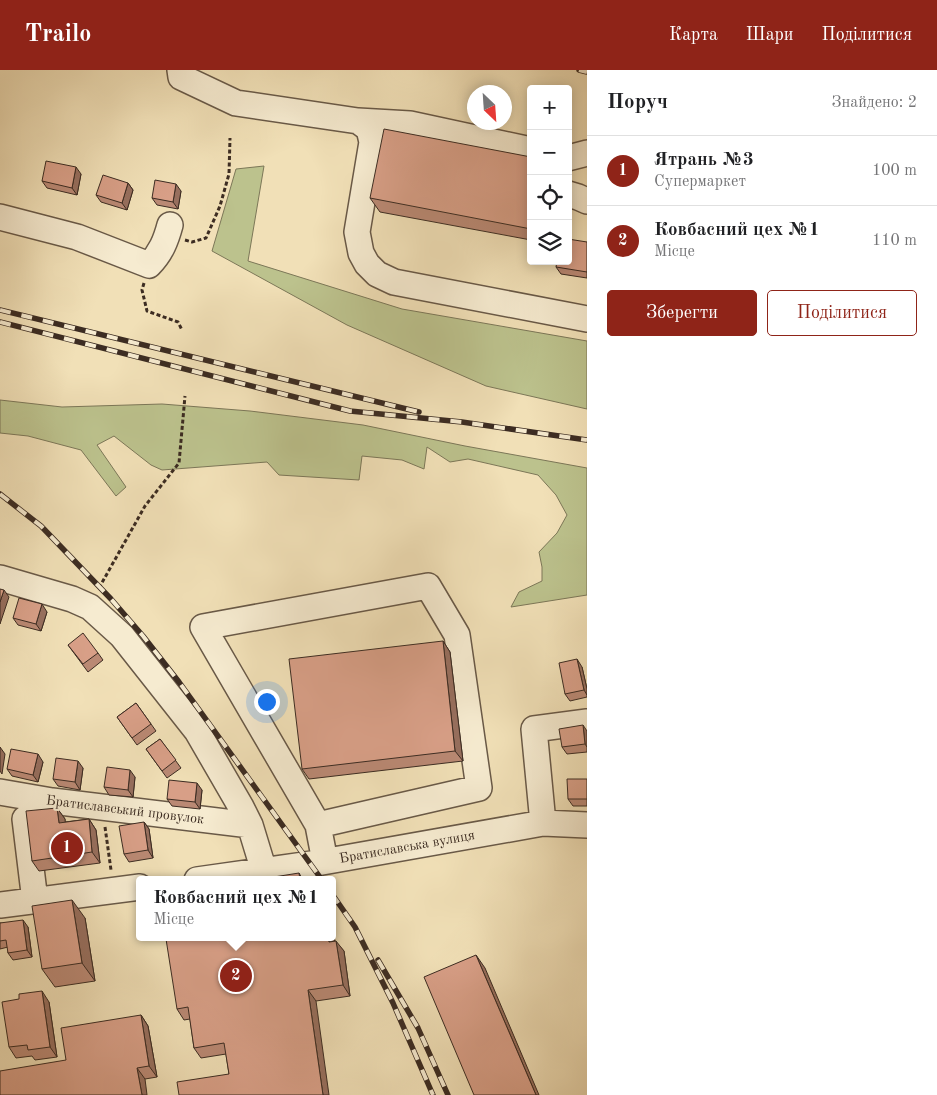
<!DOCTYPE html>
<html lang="uk">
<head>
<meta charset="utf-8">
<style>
	:root { --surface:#fff; --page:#f6f6f6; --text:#202124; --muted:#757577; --line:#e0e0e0; --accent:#8f2418 }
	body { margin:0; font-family:"Old Standard TT",serif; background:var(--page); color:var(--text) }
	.controls { position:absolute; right:15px; top:15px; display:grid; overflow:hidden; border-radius:5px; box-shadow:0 2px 12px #0003 }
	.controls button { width:45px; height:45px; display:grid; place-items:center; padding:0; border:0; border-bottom:1px solid var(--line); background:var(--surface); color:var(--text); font:25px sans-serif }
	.compass { position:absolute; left:467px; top:15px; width:45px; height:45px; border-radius:50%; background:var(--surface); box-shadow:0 2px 12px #0003; rotate:155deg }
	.you { position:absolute; left:266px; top:631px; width:18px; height:18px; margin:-12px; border:4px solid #fff; border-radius:50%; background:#1a73e8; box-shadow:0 0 0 8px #1a73e833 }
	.badge { display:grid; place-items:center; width:32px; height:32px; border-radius:50%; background:var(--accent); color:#fff; font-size:16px; font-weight:700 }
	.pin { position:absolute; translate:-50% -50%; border:2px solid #fff; box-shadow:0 1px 5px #0006 }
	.popup { position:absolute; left:136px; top:806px; width:200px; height:65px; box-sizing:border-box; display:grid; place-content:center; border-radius:5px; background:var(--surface); filter:drop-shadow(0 1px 4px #0005); font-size:16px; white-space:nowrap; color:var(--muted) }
	.popup b { font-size:19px; color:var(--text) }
	.popup::after { content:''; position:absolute; left:50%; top:100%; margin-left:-10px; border:10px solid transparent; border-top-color:var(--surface) }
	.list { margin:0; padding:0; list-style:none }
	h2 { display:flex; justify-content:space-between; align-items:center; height:65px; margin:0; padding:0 20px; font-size:21px }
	h2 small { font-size:16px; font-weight:400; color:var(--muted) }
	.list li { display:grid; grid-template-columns:32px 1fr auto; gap:15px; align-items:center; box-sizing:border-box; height:70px; padding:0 20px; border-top:1px solid var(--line) }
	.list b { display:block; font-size:19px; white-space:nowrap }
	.list p { margin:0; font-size:16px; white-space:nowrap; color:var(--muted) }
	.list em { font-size:16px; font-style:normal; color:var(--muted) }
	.actions { display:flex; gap:10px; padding:15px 20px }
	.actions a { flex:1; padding:11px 0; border:1px solid var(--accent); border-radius:5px; text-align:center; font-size:18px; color:var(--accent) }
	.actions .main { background:var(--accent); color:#fff }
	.icon { flex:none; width:28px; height:28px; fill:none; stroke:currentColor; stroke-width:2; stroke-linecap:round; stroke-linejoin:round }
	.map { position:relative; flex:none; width:587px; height:1025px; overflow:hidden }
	header { display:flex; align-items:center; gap:30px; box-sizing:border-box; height:70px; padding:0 25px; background:var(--accent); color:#fff }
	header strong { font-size:24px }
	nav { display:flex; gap:28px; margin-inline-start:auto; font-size:18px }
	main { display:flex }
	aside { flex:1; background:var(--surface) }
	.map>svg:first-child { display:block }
</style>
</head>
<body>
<header>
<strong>Trailo</strong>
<nav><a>Карта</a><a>Шари</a><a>Поділитися</a></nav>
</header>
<main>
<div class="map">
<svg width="587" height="1025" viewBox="0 0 587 1025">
	<rect width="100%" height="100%" fill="#f1e0b7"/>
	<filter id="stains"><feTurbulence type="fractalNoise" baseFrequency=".004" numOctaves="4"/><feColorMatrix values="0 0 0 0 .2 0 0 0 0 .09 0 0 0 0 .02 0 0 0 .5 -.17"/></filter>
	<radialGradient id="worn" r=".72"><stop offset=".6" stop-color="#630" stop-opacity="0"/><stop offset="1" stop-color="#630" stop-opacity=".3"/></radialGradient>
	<path fill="#bcc28d" stroke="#7c7758" d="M264,96L248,191L402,239L587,271V339L486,316L347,255L212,181L236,99Z
		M0,330L62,337L162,334L250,341L363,355L465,376L587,398V525L511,537L519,522L542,511V497L539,482L557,463L567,445L556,425L538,405L468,389L450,392L427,377L424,399L402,390L362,386L359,410L279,405L267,392L162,400L151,395L114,366L97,375L126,417L116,426L81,380L28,366L0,363Z"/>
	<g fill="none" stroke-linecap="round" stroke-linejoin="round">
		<g stroke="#695947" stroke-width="28">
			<path id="minor" d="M180,0L181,7L236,33L358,51L369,59L372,72L357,162L361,183L367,194L377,204L394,212L587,249
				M358,51L410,54L531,80
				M568,88L587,83
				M568,124L578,127L587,131
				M0,147L77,167L149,195C161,183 166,170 170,155
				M0,508L72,529L90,537L122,566L197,661L241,737L250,755L264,801
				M0,722L52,731L250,755
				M25,749L35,831
				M543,753L534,659L587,652
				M318,755L479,718L457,565L428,516L203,557L318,755L323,781L322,792
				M197,810L311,794L543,753L587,755
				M0,835L140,817"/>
		</g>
		<path stroke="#3c2c22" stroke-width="3" stroke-dasharray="4 2.5" stroke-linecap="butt" d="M185,170L192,172L206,168L220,136L229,104L230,68
			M144,213L142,220L147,241L178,252L182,260
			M99,518L145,436L179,393L185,326
			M105,757L111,800"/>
		<use href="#minor" stroke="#f6ebd0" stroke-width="25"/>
		<g stroke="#3c2c22" stroke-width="5.5">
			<path id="rail" d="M579,0L587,2
				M0,240L419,342
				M0,252L350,341L462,352L587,370
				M0,424L41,456L111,529L143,566L179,612L322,810
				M332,824L355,857L393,933L433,1025
				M378,890L418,958L448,1025"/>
		</g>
		<use href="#rail" stroke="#f6ebd0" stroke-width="4" stroke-dasharray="11" stroke-linecap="butt"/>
	</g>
	<path fill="#ba8974" stroke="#3c2c22" d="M531,87V170L380,142L370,128Z
		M81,104L77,125L47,118L42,111Z
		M128,113L133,120L127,140L101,132L96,125Z
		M181,121L178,139L157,135L152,128Z
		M587,172V208L561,204L556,197Z
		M47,542L41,561L18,555L13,548Z
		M443,571L450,582L463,691L309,709L302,699Z
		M68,575L98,583L103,590L88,602Z
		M582,597L587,619V627L570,631L565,624Z
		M136,633L156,661L137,675L117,647Z
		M587,661V682L567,684L562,677Z
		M160,669L181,698L167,708L146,679Z
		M43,692L38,712L12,706L7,699Z
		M83,698L80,720L58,716L53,709Z
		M135,707L133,727L109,725L104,717Z
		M587,709V736H573L568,729Z
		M202,720L200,739L172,736L167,729Z
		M57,738L65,749V752L89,749L96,760L100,793L39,801L32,791Z
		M144,752L149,759L153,788L129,792L124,784Z
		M85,848L95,911L55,917L42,899Z
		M0,853L28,857L32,887L13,890L8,883V877L0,879Z
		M332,857L335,871L344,881L350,926L316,931L229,1004L226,984L201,988L194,978L190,949L184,950L177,939L332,867Z
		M49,932L57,987L35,990L32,986L16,988L9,977Z
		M141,945L148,956L157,1007L145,1009L66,990Z"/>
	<path fill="#976f5e" stroke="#3c2c22" d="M76,97L81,104L77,125L72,118Z
		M128,113L133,120L127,140L122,133Z
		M176,114L181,121L178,139L173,132Z
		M4,520L9,527L0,554V532Z
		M42,534L47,542L41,561L36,554Z
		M443,571L450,582L463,691L455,681Z
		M577,589L582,597L587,619V625L584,620Z
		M583,655L587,661V677L585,674Z
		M0,677L5,684L2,704L0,701Z
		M38,684L43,692L38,712L33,705Z
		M78,691L83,698L80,720L75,712Z
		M130,700L135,707L133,727L128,720Z
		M197,713L202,720L200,739L195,732Z
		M57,738L65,749L66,763L59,753Z
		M89,749L96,760L100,793L92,782Z
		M144,752L149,759L153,788L148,780Z
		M299,803L303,810H300Z
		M72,830L85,848L95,911L82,893Z
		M23,850L28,857L32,887L27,880Z
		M332,857L333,858L336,882L329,872L328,867H332Z
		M336,871L344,881L350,926L343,915Z
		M476,885L485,898L539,1025H536Z
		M308,920L316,931L329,1025H323Z
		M42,921L49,932L57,987L50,977Z
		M141,945L148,956L157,1007L149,996Z
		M137,998L145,1009L147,1025H142Z"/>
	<path fill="#d89f87" stroke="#3c2c22" d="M384,59L531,87V159L370,128Z
		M46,91L76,97L72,118L42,111Z
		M103,105L128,113L122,133L96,125Z
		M155,110L176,114L173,132L152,128Z
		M568,169L587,172V202L556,197L557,191H568Z
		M0,519L4,520L0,532Z
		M19,528L42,534L36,554L13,548Z
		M83,563L98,583L83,594L68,575Z
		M443,571L455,681L302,699L289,589Z
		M577,589L584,620L565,624L559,593Z
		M136,633L151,654L132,668L117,647Z
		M583,655L585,674L562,677L559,659Z
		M160,669L176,690L162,701L146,679Z
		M11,679L38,684L33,705L7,699Z
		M56,688L78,691L75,712L53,709Z
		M107,697L130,700L128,720L104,717Z
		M567,709H587V729H568Z
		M169,710L197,713L195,732L167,729Z
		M57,738L59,753L89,749L92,782L32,791L26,741Z
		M144,752L148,780L124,784L119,756Z
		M299,803L300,810H255Z
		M72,830L82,893L42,899L32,836Z
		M23,850L27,880L8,883L6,870L0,871V853Z
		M177,867H328L329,872L336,871L343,915L308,920L323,1025H179L177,1012L229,1004L224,973L194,978L188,937L177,939L166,869Z
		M476,885L536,1025H474L424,907Z
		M42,921L50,977L28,980L27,975L9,977L2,932L19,929V924Z
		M141,945L149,996L137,998L142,1025H0V1001L66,990L61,958Z"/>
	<g text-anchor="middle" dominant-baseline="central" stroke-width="4" stroke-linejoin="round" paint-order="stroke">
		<g font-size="14" fill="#3c2c22" stroke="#f6ebd0">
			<text transform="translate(125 740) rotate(7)">Братиславський провулок</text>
			<text transform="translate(407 777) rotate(-10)">Братиславська вулиця</text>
		</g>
	</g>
	<rect width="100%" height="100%" filter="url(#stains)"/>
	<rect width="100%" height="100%" fill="url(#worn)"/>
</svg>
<div class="controls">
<button>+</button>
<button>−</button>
<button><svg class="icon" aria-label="locate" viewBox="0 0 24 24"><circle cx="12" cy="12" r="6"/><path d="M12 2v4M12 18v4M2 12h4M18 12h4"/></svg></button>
<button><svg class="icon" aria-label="layers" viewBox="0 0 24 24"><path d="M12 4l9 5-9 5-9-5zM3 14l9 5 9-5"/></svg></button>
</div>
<svg class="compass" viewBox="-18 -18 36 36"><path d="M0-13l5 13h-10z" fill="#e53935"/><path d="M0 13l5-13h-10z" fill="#757577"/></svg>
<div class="you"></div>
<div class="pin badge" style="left:67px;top:778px">1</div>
<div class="pin badge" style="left:236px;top:906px">2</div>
<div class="popup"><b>Ковбасний цех №1</b>Місце</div>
</div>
<aside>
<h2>Поруч<small>Знайдено: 2</small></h2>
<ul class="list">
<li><span class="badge">1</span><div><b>Ятрань №3</b><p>Супермаркет</p></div><em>100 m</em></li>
<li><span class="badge">2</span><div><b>Ковбасний цех №1</b><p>Місце</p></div><em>110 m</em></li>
</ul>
<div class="actions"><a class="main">Зберегти</a><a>Поділитися</a></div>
</aside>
</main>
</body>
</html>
